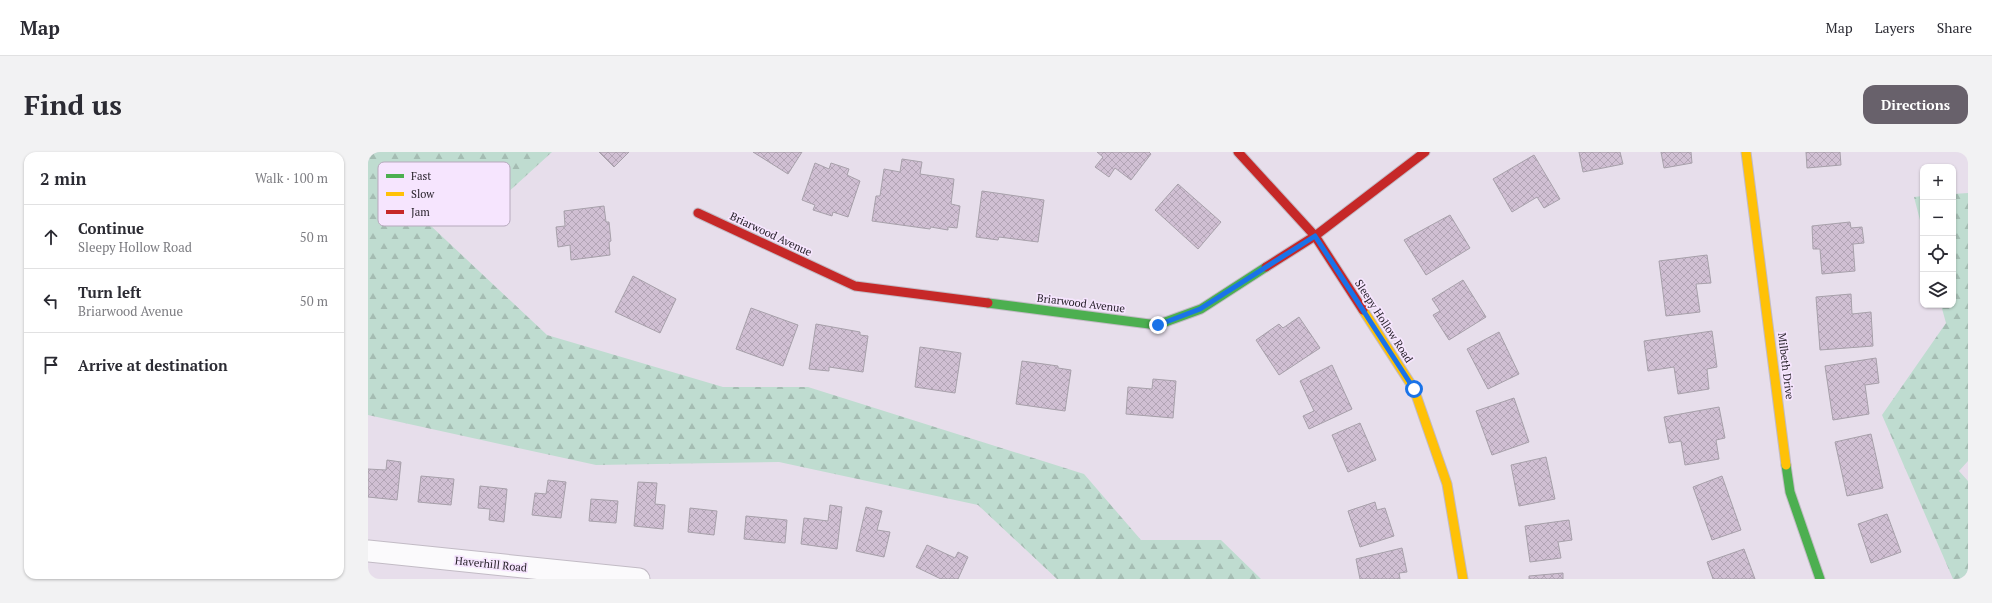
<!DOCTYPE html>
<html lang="en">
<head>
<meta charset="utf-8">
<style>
	:root { --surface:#fff; --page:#f2f2f3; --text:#2b2b33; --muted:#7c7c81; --line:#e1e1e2; --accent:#68616b }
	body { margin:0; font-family:"PT Serif",serif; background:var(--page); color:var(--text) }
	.controls { position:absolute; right:12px; top:12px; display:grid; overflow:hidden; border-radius:8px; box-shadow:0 1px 3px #0004 }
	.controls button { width:36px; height:36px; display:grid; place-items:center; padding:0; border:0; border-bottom:1px solid var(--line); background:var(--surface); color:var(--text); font:20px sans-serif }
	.stop { position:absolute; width:12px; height:12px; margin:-9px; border:3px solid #1a73e8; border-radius:50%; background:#fff }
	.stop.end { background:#1a73e8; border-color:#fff; box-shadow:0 1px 4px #0008 }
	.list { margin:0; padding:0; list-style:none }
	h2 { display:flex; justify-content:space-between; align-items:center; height:52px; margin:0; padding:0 16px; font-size:17px }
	h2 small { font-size:13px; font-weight:400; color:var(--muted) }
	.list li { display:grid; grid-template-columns:26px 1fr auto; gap:12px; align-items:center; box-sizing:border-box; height:64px; padding:0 16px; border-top:1px solid var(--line) }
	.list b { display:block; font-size:15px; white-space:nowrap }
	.list p { margin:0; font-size:13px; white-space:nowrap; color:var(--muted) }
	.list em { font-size:13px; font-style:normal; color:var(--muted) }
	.icon { flex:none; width:22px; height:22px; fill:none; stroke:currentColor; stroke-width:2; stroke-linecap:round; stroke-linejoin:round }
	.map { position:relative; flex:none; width:1600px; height:427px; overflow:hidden; border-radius:12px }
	header { display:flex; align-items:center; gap:24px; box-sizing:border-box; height:56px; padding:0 20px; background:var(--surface); border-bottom:1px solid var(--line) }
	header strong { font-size:19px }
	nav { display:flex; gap:22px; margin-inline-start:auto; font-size:14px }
	.intro { display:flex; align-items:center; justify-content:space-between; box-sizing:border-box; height:96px; padding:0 24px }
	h1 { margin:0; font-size:28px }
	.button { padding:10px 18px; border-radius:12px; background:var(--accent); color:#fff; font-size:14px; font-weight:700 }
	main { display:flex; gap:24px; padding:0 24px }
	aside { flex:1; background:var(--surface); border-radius:12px; box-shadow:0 1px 3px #0004 }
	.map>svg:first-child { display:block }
</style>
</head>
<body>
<header>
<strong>Map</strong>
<nav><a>Map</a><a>Layers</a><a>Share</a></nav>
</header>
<div class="intro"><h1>Find us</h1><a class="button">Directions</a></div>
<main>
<aside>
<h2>2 min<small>Walk · 100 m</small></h2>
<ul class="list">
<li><svg class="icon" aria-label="ahead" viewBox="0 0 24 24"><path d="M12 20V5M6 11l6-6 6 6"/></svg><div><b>Continue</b><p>Sleepy Hollow Road</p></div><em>50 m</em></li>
<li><svg class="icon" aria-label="left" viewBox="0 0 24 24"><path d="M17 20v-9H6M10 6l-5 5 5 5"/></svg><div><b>Turn left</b><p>Briarwood Avenue</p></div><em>50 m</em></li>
<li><svg class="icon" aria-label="arrive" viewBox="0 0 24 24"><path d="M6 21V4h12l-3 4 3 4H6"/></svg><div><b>Arrive at destination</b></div></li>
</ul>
</aside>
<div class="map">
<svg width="1600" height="427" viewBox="0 0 1600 427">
	<defs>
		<pattern id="forest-firs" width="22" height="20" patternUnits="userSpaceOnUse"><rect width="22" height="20" fill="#bfdcd0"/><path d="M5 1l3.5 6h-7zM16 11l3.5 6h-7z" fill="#a4bcb2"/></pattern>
		<pattern id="building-cross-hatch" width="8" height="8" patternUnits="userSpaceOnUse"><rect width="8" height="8" fill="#d0bfd3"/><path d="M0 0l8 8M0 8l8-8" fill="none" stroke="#b2a4b5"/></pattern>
	</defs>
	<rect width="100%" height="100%" fill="#e7deeb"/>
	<path fill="url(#forest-firs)" d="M0,0H184L137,43L63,74L179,183L355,235H440L716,322L773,388H853L893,427H689L610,353L411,310L228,313L0,263Z
		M1600,41V309L1591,319L1600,329V427H1585L1514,263L1578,171L1573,153H1585V42Z
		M1555,44V80L1546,45Z"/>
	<path fill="url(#building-cross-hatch)" stroke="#a7a0aa" d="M231,0H261L246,15Z
		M385,0H434L420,22Z
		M729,0H781L783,2L763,28L747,16L741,25L727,15L735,5Z
		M1211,0H1252L1255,12L1215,20Z
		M1293,0H1323L1324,11L1296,16Z
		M1438,0H1472L1473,13L1439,16Z
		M1166,3L1192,47L1176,56L1169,45L1144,60L1125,27Z
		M534,7L554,10L552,22L586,27L583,52L592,54L589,76L580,75V78L563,75L562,77L504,69L508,44H512L516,17L532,20Z
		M447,11L461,17L463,11L481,17L479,23L492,29L480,65L465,60L464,64L445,58L447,53L434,48Z
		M810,32L853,70L830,97L787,58Z
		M614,39L676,48L670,90L631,85L630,88L608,85Z
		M236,54L238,70H241L243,89L241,90L242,103L203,108L202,93L190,95L188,75L197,74L196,59Z
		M1082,63L1102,96L1058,123L1036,88Z
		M1482,70L1483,76L1494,75L1496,91L1485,92L1487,119L1454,122L1452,97H1445L1444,74Z
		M1339,103L1343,131L1328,132L1332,160L1298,164L1291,109Z
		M265,124L308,147L292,181L247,160Z
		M1095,128L1118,165L1081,188L1065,163L1072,159L1064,147Z
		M1483,142L1484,162L1503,160L1505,194L1452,198L1448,145Z
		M383,156L430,173L415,214L368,197Z
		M931,165L952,196L911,223L888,188L911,172L915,176Z
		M448,172L492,180V183L500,184L495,220L461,215V219L441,217Z
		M1344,179L1349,215L1339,217L1341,237L1310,242L1306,215L1280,219L1276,189Z
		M1131,180L1151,222L1120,237L1099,197Z
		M552,195L593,201L587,241L547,235Z
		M1508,206L1511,231L1497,233L1501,262L1465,268L1457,214Z
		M654,209L690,214V216L703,218L697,259L648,252Z
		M964,213L984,257L941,277L935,264L946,259L932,229Z
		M785,227L808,229L805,266L758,262L760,235L784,237Z
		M1146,246L1161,290L1124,303L1108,259Z
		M1351,255L1357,286L1348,288L1351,307L1317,313L1313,289L1301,291L1296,265Z
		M992,271L1008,308L980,320L964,283Z
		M1503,282L1515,336L1479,344L1467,290Z
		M1178,305L1187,347L1151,354L1143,313Z
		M19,308L33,310L29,348L0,345V317L18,318Z
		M53,324L86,327L83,353L50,350Z
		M1354,324L1373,378L1344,388L1325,335Z
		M180,328L198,330L193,366L164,363L167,341L178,342Z
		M270,330L289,331L287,352L297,353L295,377L266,374Z
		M112,334L139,337L136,370L121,368L122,357L110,356Z
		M223,347L250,349L248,371L221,369Z
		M1007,350L1009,358L1017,356L1026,384L992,395L980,359Z
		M462,353L474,355L469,397L433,392L436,366L460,369Z
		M498,355L514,359L509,378L522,380L516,405L488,399Z
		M322,356L349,359L346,383L320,380Z
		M1519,362L1533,400L1503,411L1490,372Z
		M378,364L419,368L417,391L376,387Z
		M1201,368L1204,388L1190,390L1193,406L1162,410L1157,374Z
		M559,393L587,406L590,400L600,405L590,427H573L548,415Z
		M1034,396L1039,420L1031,421L1032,427H992L988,407Z
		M1376,397L1387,427H1345L1339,410Z
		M1195,421V427H1161V424Z"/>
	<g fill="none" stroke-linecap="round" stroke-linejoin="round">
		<g stroke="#c2bbc5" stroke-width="23">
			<path id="street" d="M0,399L271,427"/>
		</g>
		<g stroke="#c2bbc5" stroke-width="11">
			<path id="fast" d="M620,151L789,173L833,157L898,115
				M1418,313L1422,340L1452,427"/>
		</g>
		<g stroke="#c2bbc5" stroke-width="11">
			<path id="slow" d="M1378,0L1418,313
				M995,158L1046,237L1079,332L1095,427"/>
		</g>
		<g stroke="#c2bbc5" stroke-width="11">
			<path id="jam" d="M870,0L947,84L995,158
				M330,61L487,134L620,151
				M898,115L947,84L1057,0"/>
		</g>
		<use href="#street" stroke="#fbfafc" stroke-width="21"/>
		<use href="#fast" stroke="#4caf50" stroke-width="9"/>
		<use href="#slow" stroke="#ffc107" stroke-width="9"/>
		<use href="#jam" stroke="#c62828" stroke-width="9"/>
	</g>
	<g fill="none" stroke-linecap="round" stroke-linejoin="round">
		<path stroke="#1a73e8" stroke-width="5" d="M790,173L832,157L947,84L1046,237"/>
	</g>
	<g text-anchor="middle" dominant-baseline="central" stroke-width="3.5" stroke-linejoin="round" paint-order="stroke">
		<g font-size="11" fill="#231d26" stroke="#f6e5fe">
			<text transform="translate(403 82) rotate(25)">Briarwood Avenue</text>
			<text transform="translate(713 151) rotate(7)">Briarwood Avenue</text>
			<text transform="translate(1016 169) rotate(57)">Sleepy Hollow Road</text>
			<text transform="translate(1418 214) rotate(83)">Milbeth Drive</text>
			<text transform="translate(123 412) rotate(6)">Haverhill Road</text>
		</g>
	</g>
	<rect x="10" y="10" width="132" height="64" rx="6" fill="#f6e5fe" stroke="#b7a9bd" stroke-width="1"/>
	<rect x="18" y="22" width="18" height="4" fill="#4caf50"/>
	<rect x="18" y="40" width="18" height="4" fill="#ffc107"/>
	<rect x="18" y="58" width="18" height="4" fill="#c62828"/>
	<g font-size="11" fill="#231d26">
		<text x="43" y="28">Fast</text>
		<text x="43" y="46">Slow</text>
		<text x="43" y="64">Jam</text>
	</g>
</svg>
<div class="controls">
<button>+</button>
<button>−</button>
<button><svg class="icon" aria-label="locate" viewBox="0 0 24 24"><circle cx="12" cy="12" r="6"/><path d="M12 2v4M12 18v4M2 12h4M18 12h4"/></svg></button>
<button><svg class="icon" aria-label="layers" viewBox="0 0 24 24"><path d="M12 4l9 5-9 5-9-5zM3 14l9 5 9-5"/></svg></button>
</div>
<div class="stop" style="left:1046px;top:237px"></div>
<div class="stop end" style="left:790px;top:173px"></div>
</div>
</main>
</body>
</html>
